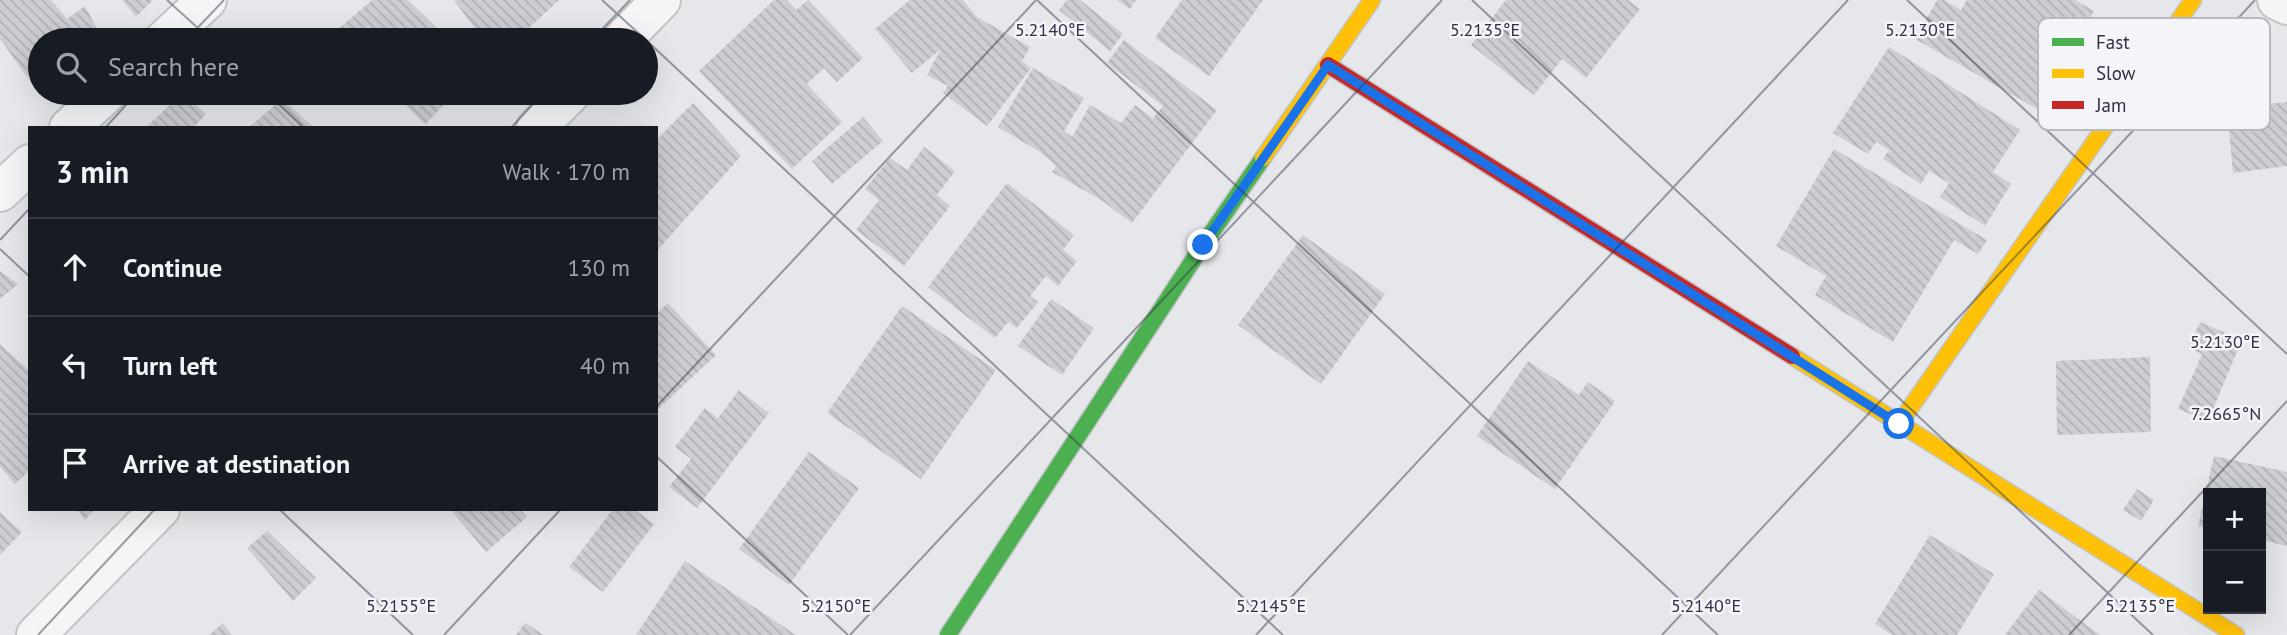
<!DOCTYPE html>
<html lang="en">
<head>
<meta charset="utf-8">
<style>
	:root { --surface:#171b24; --page:#20242c; --text:#f1f3f6; --muted:#9ea1a6; --line:#363941 }
	body { margin:0; font-family:"PT Sans",sans-serif; background:var(--page); color:var(--text) }
	.controls { position:absolute; right:21px; bottom:21px; display:grid; overflow:hidden; border-radius:0px; box-shadow:0 7px 28px #0002 }
	.controls button { width:63px; height:63px; display:grid; place-items:center; padding:0; border:0; border-bottom:2px solid var(--line); background:var(--surface); color:var(--text); font:35px sans-serif }
	.stop { position:absolute; width:21px; height:21px; margin:-16px; border:5px solid #1a73e8; border-radius:50%; background:#fff }
	.stop.end { background:#1a73e8; border-color:#fff; box-shadow:0 2px 7px #0008 }
	.list { margin:0; padding:0; list-style:none }
	h2 { display:flex; justify-content:space-between; align-items:center; height:91px; margin:0; padding:0 28px; font-size:30px }
	h2 small { font-size:23px; font-weight:400; color:var(--muted) }
	.list li { display:grid; grid-template-columns:46px 1fr auto; gap:21px; align-items:center; box-sizing:border-box; height:98px; padding:0 28px; border-top:2px solid var(--line) }
	.list b { display:block; font-size:26px; white-space:nowrap }
	.list em { font-size:23px; font-style:normal; color:var(--muted) }
	.icon { flex:none; width:38px; height:38px; fill:none; stroke:currentColor; stroke-width:2; stroke-linecap:round; stroke-linejoin:round }
	.map { position:relative; flex:none; width:2287px; height:635px; overflow:hidden }
	.search { position:absolute; background:var(--surface); box-shadow:0 7px 28px #0002; left:28px; top:28px; width:630px; height:77px; display:flex; align-items:center; gap:18px; box-sizing:border-box; padding:0 24px; border-radius:38px; color:var(--muted); font-size:26px }
	.panel { position:absolute; background:var(--surface); box-shadow:0 7px 28px #0002; left:28px; top:126px; width:630px; height:385px; border-radius:0px }
	.map>svg:first-child { display:block }
</style>
</head>
<body>
<div class="map">
<svg width="2287" height="635" viewBox="0 0 2287 635">
	<defs>
		<pattern id="building-back-hatch" width="6" height="6" patternUnits="userSpaceOnUse" patternTransform="scale(1.75)"><rect width="6" height="6" fill="#cdced2"/><path d="M-1 5l2 2M0 0l6 6M5-1l2 2" fill="none" stroke="#b0b1b6"/></pattern>
	</defs>
	<rect width="100%" height="100%" fill="#e6e7ea"/>
	<path fill="url(#building-back-hatch)" d="M0,0H51L67,19L85,6L102,38L40,40V90L38,92L0,39Z
		M122,0H153L136,17Z
		M372,0H408L449,40H344L335,32Z
		M454,0H559L516,40H486L481,37Z
		M774,0H787L796,10L808,0L863,58L837,82L824,68L807,84L842,122L792,169L699,71Z
		M910,0H963L977,17L1030,47L1022,61L1031,68L987,126L943,93L948,86L927,75L941,49L912,73L875,29Z
		M1067,0H1080L1123,34L1110,51L1059,10Z
		M1117,0H1136L1130,9Z
		M1182,0H1263L1209,76L1155,38Z
		M1506,0H1628L1640,9L1586,78L1562,59L1534,95L1471,45Z
		M1937,0H1944L1961,10L1967,0H2075L2094,11L2037,109L1915,39Z
		M1124,40L1217,110L1132,223L1101,200L1052,172L1056,166L1040,152L998,127L1033,68L1084,98L1064,131L1072,137L1090,105L1121,123L1135,105L1153,118L1163,106L1107,63Z
		M1889,47L2020,130L1993,172L2011,184L1985,226L1940,197L1949,183L1929,171L1921,184L1883,159L1889,150L1876,142L1868,154L1833,133Z
		M183,93L206,114L193,128H145Z
		M208,93H231L219,104Z
		M394,93H455L425,125Z
		M282,99L315,128H248Z
		M2287,102V166L2233,173L2227,108Z
		M693,103L741,156L656,252V140Z
		M863,117L883,141L832,184L812,161Z
		M924,147L955,171L937,195L950,206L904,266L856,230L879,200L865,189L890,158L907,170Z
		M1834,149L1987,240L1978,254L1954,240L1893,342L1815,295L1826,276L1776,246Z
		M1007,183L1074,235L1063,250L1077,261L1058,286L1046,276L1030,296L1038,302L1017,328L1008,322L995,338L928,287Z
		M1303,235L1385,294L1321,384L1238,325Z
		M0,271L18,284L0,299Z
		M1051,299L1094,328L1062,375L1018,346Z
		M668,303L716,355L656,411V314Z
		M902,306L996,370L921,479L827,413Z
		M2200,322L2242,340L2208,421L2178,409L2202,354L2188,348Z
		M0,344L30,371V470L15,484L0,467Z
		M2150,357L2151,432L2057,435L2056,361Z
		M1528,361L1579,395L1588,382L1615,401L1555,489L1477,436Z
		M739,390L769,413L697,508L669,487L691,459L675,447L705,408L718,418Z
		M809,452L859,488L789,585L739,549Z
		M2214,456L2287,472V546L2261,540V493H2208V529L2198,526Z
		M2137,489L2154,500L2141,521L2123,510Z
		M77,509H95L85,520Z
		M450,509H520L527,517L486,552Z
		M613,509H634L654,524L603,592L569,567Z
		M0,512L22,532L0,555Z
		M267,531L316,578L293,601L247,548Z
		M1930,535L1994,574L1957,635H1892L1875,624Z
		M685,561L796,635H636Z
		M2039,590L2100,635H2005Z
		M223,623L232,635H209Z
		M525,623L544,635H516Z"/>
	<g fill="none" stroke-linecap="round" stroke-linejoin="round">
		<g stroke="#c3c4c7" stroke-width="42">
			<path id="street" d="M2277,0L2287,5
				M164,40L207,0
				M622,40L661,0
				M69,128L107,93
				M536,128L571,93
				M0,192L30,164
				M36,635L160,509"/>
		</g>
		<g stroke="#c3c4c7" stroke-width="19">
			<path id="fast" d="M948,635L1203,245L1263,158"/>
		</g>
		<g stroke="#c3c4c7" stroke-width="19">
			<path id="slow" d="M1263,158L1372,0
				M1792,356L2236,635
				M1899,424L2193,0"/>
		</g>
		<g stroke="#c3c4c7" stroke-width="19">
			<path id="jam" d="M1328,65L1792,356"/>
		</g>
		<use href="#street" stroke="#f5f5f7" stroke-width="38"/>
		<use href="#fast" stroke="#4caf50" stroke-width="16"/>
		<use href="#slow" stroke="#ffc107" stroke-width="16"/>
		<use href="#jam" stroke="#c62828" stroke-width="16"/>
	</g>
	<g fill="none" stroke-linecap="round" stroke-linejoin="round">
		<path stroke="#1a73e8" stroke-width="9" d="M1203,245L1328,65L1899,424"/>
	</g>
	<path fill="none" stroke="#2d3143" stroke-width="2" stroke-opacity="0.45" d="M167,0L211,40M602,0L646,40M1037,0L1718,635M1472,0L2153,635M1907,0L2287,354M186,40L224,0M592,40L630,0M646,40L1283,635M267,93L304,128M105,128L137,93M511,128L543,93M0,240L30,208M0,249L30,277M656,407L1036,0M656,456L848,635M279,509L413,635M38,635L155,509M444,635L561,509M850,635L1442,0M1256,635L1848,0M1662,635L2255,0M2069,635L2287,401"/>
	<rect x="2038" y="18" width="232" height="112" rx="10" fill="#f4f5f9" stroke="#b8bac2" stroke-width="2"/>
	<rect x="2052" y="38" width="32" height="8" fill="#4caf50"/>
	<rect x="2052" y="69" width="32" height="9" fill="#ffc107"/>
	<rect x="2052" y="101" width="32" height="8" fill="#c62828"/>
	<g font-size="19" fill="#2d3143">
		<text x="2096" y="49">Fast</text>
		<text x="2096" y="80">Slow</text>
		<text x="2096" y="112">Jam</text>
	</g>
	<g font-size="18" text-anchor="middle" fill="#2d3143" stroke="#f4f5f9" stroke-width="5" stroke-linejoin="round" paint-order="stroke">
		<text x="1050" y="36">5.2140°E</text>
		<text x="1485" y="36">5.2135°E</text>
		<text x="1920" y="36">5.2130°E</text>
		<text x="2225" y="348">5.2130°E</text>
		<text x="2226" y="420">7.2665°N</text>
		<text x="401" y="612">5.2155°E</text>
		<text x="836" y="612">5.2150°E</text>
		<text x="1271" y="612">5.2145°E</text>
		<text x="1706" y="612">5.2140°E</text>
		<text x="2140" y="612">5.2135°E</text>
	</g>
</svg>
<div class="controls">
<button>+</button>
<button>−</button>
</div>
<div class="stop" style="left:1899px;top:424px"></div>
<div class="stop end" style="left:1203px;top:245px"></div>
<div class="search"><svg class="icon" aria-label="search" viewBox="0 0 24 24"><circle cx="10" cy="10" r="6"/><path d="M15 15l6 6"/></svg>Search here</div>
<section class="panel">
<h2>3 min<small>Walk · 170 m</small></h2>
<ul class="list">
<li><svg class="icon" aria-label="ahead" viewBox="0 0 24 24"><path d="M12 20V5M6 11l6-6 6 6"/></svg><div><b>Continue</b></div><em>130 m</em></li>
<li><svg class="icon" aria-label="left" viewBox="0 0 24 24"><path d="M17 20v-9H6M10 6l-5 5 5 5"/></svg><div><b>Turn left</b></div><em>40 m</em></li>
<li><svg class="icon" aria-label="arrive" viewBox="0 0 24 24"><path d="M6 21V4h12l-3 4 3 4H6"/></svg><div><b>Arrive at destination</b></div></li>
</ul>
</section>
</div>
</body>
</html>
